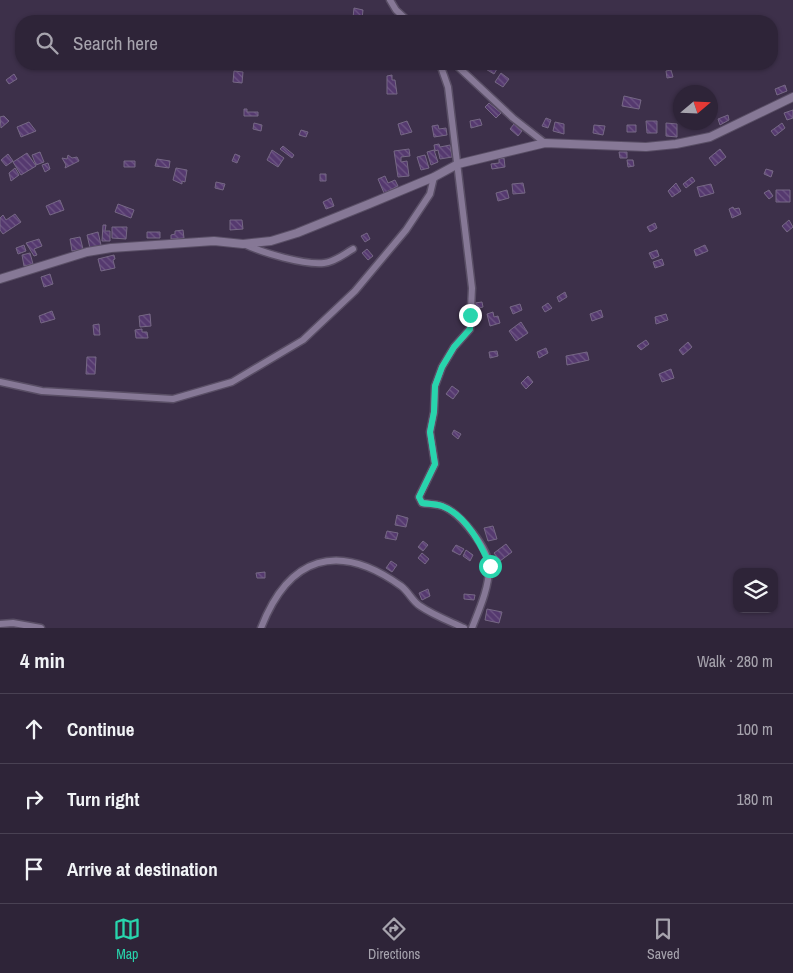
<!DOCTYPE html>
<html lang="en">
<head>
<meta charset="utf-8">
<style>
	:root { --surface:#2e2438; --page:#362c40; --text:#f1f3f6; --muted:#a7a4ae; --line:#494153; --accent:#28d5ad }
	body { margin:0; font-family:"Archivo Narrow",sans-serif; background:var(--page); color:var(--text) }
	.controls { position:absolute; right:15px; bottom:15px; display:grid; overflow:hidden; border-radius:10px; box-shadow:0 1px 4px #0004 }
	.controls button { width:45px; height:45px; display:grid; place-items:center; padding:0; border:0; border-bottom:1px solid var(--line); background:var(--surface); color:var(--text); font:25px sans-serif }
	.compass { position:absolute; left:673px; top:85px; width:45px; height:45px; border-radius:50%; background:var(--surface); box-shadow:0 1px 4px #0004; rotate:71deg }
	.stop { position:absolute; width:15px; height:15px; margin:-11px; border:4px solid #28d5ad; border-radius:50%; background:#fff }
	.stop.end { background:#28d5ad; border-color:#fff; box-shadow:0 1px 5px #0008 }
	.list { margin:0; padding:0; list-style:none }
	h2 { display:flex; justify-content:space-between; align-items:center; height:65px; margin:0; padding:0 20px; font-size:21px }
	h2 small { font-size:16px; font-weight:400; color:var(--muted) }
	.list li { display:grid; grid-template-columns:32px 1fr auto; gap:15px; align-items:center; box-sizing:border-box; height:70px; padding:0 20px; border-top:1px solid var(--line) }
	.list b { display:block; font-size:19px; white-space:nowrap }
	.list em { font-size:16px; font-style:normal; color:var(--muted) }
	.icon { flex:none; width:28px; height:28px; fill:none; stroke:currentColor; stroke-width:2; stroke-linecap:round; stroke-linejoin:round }
	.map { position:relative; flex:none; width:793px; height:628px; overflow:hidden }
	.search { position:absolute; background:var(--surface); box-shadow:0 1px 4px #0004; left:15px; right:15px; top:15px; height:55px; display:flex; align-items:center; gap:12px; box-sizing:border-box; padding:0 18px; border-radius:20px; color:var(--muted); font-size:19px }
	.sheet { height:275px; background:var(--surface) }
	nav { display:flex; justify-content:space-around; align-items:center; box-sizing:border-box; height:70px; border-top:1px solid var(--line); background:var(--surface); font-size:14px; color:var(--muted) }
	nav a { display:grid; justify-items:center; gap:2px }
	nav .on { color:var(--accent) }
	.map>svg:first-child { display:block }
</style>
</head>
<body>
<div class="map">
<svg width="793" height="628" viewBox="0 0 793 628">
	<defs>
		<pattern id="building-back-hatch" width="6" height="6" patternUnits="userSpaceOnUse" patternTransform="scale(1.25)"><rect width="6" height="6" fill="#55396f"/><path d="M-1 5l2 2M0 0l6 6M5-1l2 2" fill="none" stroke="#6e5684"/></pattern>
	</defs>
	<rect width="100%" height="100%" fill="#3d304a"/>
	<path fill="url(#building-back-hatch)" stroke="#766885" d="M354,8L363,10L362,19L353,18Z
		M487,64H494L492,66L497,69L494,74L484,68Z
		M671,70L673,77L667,78L666,71Z
		M234,71L243,72L242,83L233,82Z
		M501,73L509,79L503,87L495,82Z
		M14,74L17,79L9,84L6,80Z
		M392,75V80H395L397,94H387V76Z
		M785,85L787,91L777,95L775,89Z
		M624,96L641,100L639,109L622,106Z
		M489,103L501,113L496,118L485,107Z
		M244,109H247V112H258V116H244Z
		M793,110V118L787,120L784,113Z
		M728,115L729,120L720,125L718,119Z
		M4,116L9,121L1,128L0,117Z
		M546,118L551,120L548,128L542,126Z
		M480,119L482,125L471,128L470,121Z
		M407,121L412,132L401,135L398,124Z
		M646,121H657V133H647Z
		M29,122L36,131L21,137L17,127Z
		M555,122L564,124V134L553,131Z
		M254,123L262,125L261,131L253,129Z
		M666,123L677,124V137L666,136Z
		M782,123L785,128L775,136L771,131Z
		M514,124L522,131L518,136L510,129Z
		M438,125L439,129L446,128L447,135L434,137L432,126Z
		M594,125L605,126L603,135L593,133Z
		M627,125H636V132H627Z
		M301,130L308,132L306,137L299,135Z
		M439,144L440,147L450,145L452,157L440,159L438,150L435,151L434,145Z
		M283,146L294,155L292,158L280,149Z
		M409,149L410,156L401,157V162L407,161L409,176L398,177L394,151Z
		M720,149L726,157L715,166L709,158Z
		M272,150L284,158L278,167L267,160Z
		M434,150L438,162L431,165L427,152Z
		M40,152L44,162L36,165L32,155Z
		M619,152H627V158H620Z
		M27,153L36,166L21,175L13,162Z
		M8,154L13,161L6,166L1,160Z
		M235,154L240,156L237,163L232,161Z
		M68,155L72,158L77,157L79,161L65,168L66,165L62,158L67,159Z
		M425,155L429,168L421,170L417,157Z
		M504,158L505,167L492,169L491,164L499,163V159Z
		M157,159L170,161L169,168L155,166Z
		M627,160H633L634,166L628,167Z
		M124,161H135V167H124Z
		M48,163L50,169L45,172L42,165Z
		M15,168L19,175L11,181L9,173Z
		M176,168L187,170L185,182L182,181V184L173,180Z
		M766,169L773,171L771,177L764,174Z
		M320,174H326V181H320Z
		M385,176L388,183L395,180L398,186L384,193L378,179Z
		M692,177L695,181L686,188L683,184Z
		M216,182L225,184L223,190L215,188Z
		M523,183L525,193L513,194L512,184Z
		M676,183L681,191L672,197L668,191Z
		M711,184L714,193L700,197L697,187Z
		M507,190L509,198L498,201L496,193Z
		M769,190L773,196L769,199L764,193Z
		M776,190H790V202H776Z
		M331,198L334,206L326,209L323,202Z
		M60,200L64,210L50,215L46,206Z
		M118,204L134,210L131,218L115,212Z
		M733,207L734,209L739,208L741,214L732,218L729,209Z
		M15,214L21,222L3,234L0,230V218L3,215L6,220Z
		M230,220H242L243,229L230,230Z
		M789,220L793,227L787,232L782,226Z
		M655,223L657,228L650,232L647,227Z
		M103,225H106L105,231H110V241H102Z
		M112,227H127L126,239L112,238Z
		M183,230L184,238L171,239V235L175,234V231Z
		M98,232L101,245L90,248L87,235Z
		M147,232H160V238H147Z
		M367,233L370,239L365,242L361,236Z
		M80,237L83,249L72,251L70,239Z
		M39,239L42,246L34,249L37,255L34,256L26,243Z
		M24,245L26,251L18,254L16,248Z
		M705,245L708,251L696,256L694,250Z
		M367,249L373,256L368,260L362,253Z
		M657,250L659,256L652,259L649,253Z
		M30,253L33,264L24,266L22,255Z
		M114,255L115,259L113,260L115,268L101,271L98,259Z
		M662,259L664,265L655,268L653,262Z
		M50,274L53,284L44,287L41,277Z
		M565,292L567,297L559,302L557,297Z
		M482,302L483,307L476,309L475,303Z
		M548,303L552,308L545,312L542,307Z
		M520,304L522,310L513,314L510,307Z
		M601,310L603,317L592,321L590,314Z
		M52,311L55,319L41,323L39,316Z
		M493,312L494,317L498,316L500,323L490,326L487,314Z
		M150,314L151,326L140,327L139,316Z
		M666,314L668,320L656,324L655,317Z
		M521,322L528,333L516,341L509,331Z
		M99,324L100,335H94L93,325Z
		M142,329V332H147L148,338H136L135,330Z
		M646,340L649,344L641,350L637,346Z
		M688,342L692,347L683,355L679,350Z
		M546,348L548,353L539,358L537,352Z
		M497,351L498,356L490,358L489,352Z
		M587,352L589,360L567,365L566,356Z
		M87,357H96L95,374H86Z
		M671,369L674,378L662,382L659,374Z
		M528,376L533,382L526,389L521,383Z
		M452,386L459,391L453,399L446,394Z
		M454,430L461,434L458,439L452,434Z
		M397,515L408,518L406,527L395,525Z
		M493,526L497,539L488,541L484,528Z
		M387,531L398,533L396,540L385,538Z
		M423,541L428,545L423,551L418,547Z
		M506,544L512,552L500,561L494,553Z
		M456,545L464,549L460,555L452,551Z
		M466,550L473,555L470,561L463,556Z
		M422,553L429,559L425,564L418,558Z
		M391,561L397,565L392,572L386,568Z
		M265,572V578H257L256,573Z
		M428,589L430,596L422,600L419,593Z
		M464,594L475,595L474,600L464,599Z
		M487,609L502,612L499,623L485,620Z"/>
	<g fill="none" stroke-linecap="round" stroke-linejoin="round">
		<g stroke="#594e65" stroke-width="9">
			<path id="minor" d="M390,0L396,10L408,21
				M440,64L448,87L472,288L470,329L454,347L442,367L435,386L434,412L430,432L435,464L419,497L422,503C428,504 436,504 442,506C459,512 490,549 489,568C489,588 479,610 472,628
				M455,64L513,118L545,143
				M244,244C263,253 304,265 324,263C335,262 344,254 353,249
				M0,382L42,391L173,399L232,382L303,340L355,291L406,230L430,194L434,177
				M0,624L13,623L41,628
				M261,628C289,556 338,541 401,586C409,592 412,601 420,606C433,615 449,621 464,628"/>
		</g>
		<g stroke="#594e65" stroke-width="10">
			<path id="tertiary" d="M0,279L87,252L111,248L214,241L243,244L271,241L297,233L369,204L434,177L458,164L545,143L646,147L676,144L710,137L793,97"/>
		</g>
		<use href="#minor" stroke="#867896" stroke-width="6"/>
		<use href="#tertiary" stroke="#867896" stroke-width="8"/>
	</g>
	<g fill="none" stroke-linecap="round" stroke-linejoin="round">
		<path stroke="#28d5ad" stroke-width="6" d="M470,315V329L454,347L442,367L435,386L434,412L430,432L435,464L419,497L422,503C428,504 436,504 442,506C466,515 481,544 490,566"/>
	</g>
</svg>
<div class="controls">
<button><svg class="icon" aria-label="layers" viewBox="0 0 24 24"><path d="M12 4l9 5-9 5-9-5zM3 14l9 5 9-5"/></svg></button>
</div>
<svg class="compass" viewBox="-18 -18 36 36"><path d="M0-13l5 13h-10z" fill="#e53935"/><path d="M0 13l5-13h-10z" fill="#a7a4ae"/></svg>
<div class="stop" style="left:490px;top:566px"></div>
<div class="stop end" style="left:470px;top:315px"></div>
<div class="search"><svg class="icon" aria-label="search" viewBox="0 0 24 24"><circle cx="10" cy="10" r="6"/><path d="M15 15l6 6"/></svg>Search here</div>
</div>
<section class="sheet">
<h2>4 min<small>Walk · 280 m</small></h2>
<ul class="list">
<li><svg class="icon" aria-label="ahead" viewBox="0 0 24 24"><path d="M12 20V5M6 11l6-6 6 6"/></svg><div><b>Continue</b></div><em>100 m</em></li>
<li><svg class="icon" aria-label="right" viewBox="0 0 24 24"><path d="M7 20v-9h11M14 6l5 5-5 5"/></svg><div><b>Turn right</b></div><em>180 m</em></li>
<li><svg class="icon" aria-label="arrive" viewBox="0 0 24 24"><path d="M6 21V4h12l-3 4 3 4H6"/></svg><div><b>Arrive at destination</b></div></li>
</ul>
</section>
<nav>
<a class="on"><svg class="icon" aria-label="map" viewBox="0 0 24 24"><path d="M3 6l6-2 6 2 6-2v14l-6 2-6-2-6 2zM9 4v14M15 6v14"/></svg>Map</a>
<a><svg class="icon" aria-label="directions" viewBox="0 0 24 24"><path d="M12 3l9 9-9 9-9-9zM9 14v-3h6M13 9l2 2-2 2"/></svg>Directions</a>
<a><svg class="icon" aria-label="saved" viewBox="0 0 24 24"><path d="M7 4h10v16l-5-4-5 4z"/></svg>Saved</a>
</nav>
</body>
</html>
